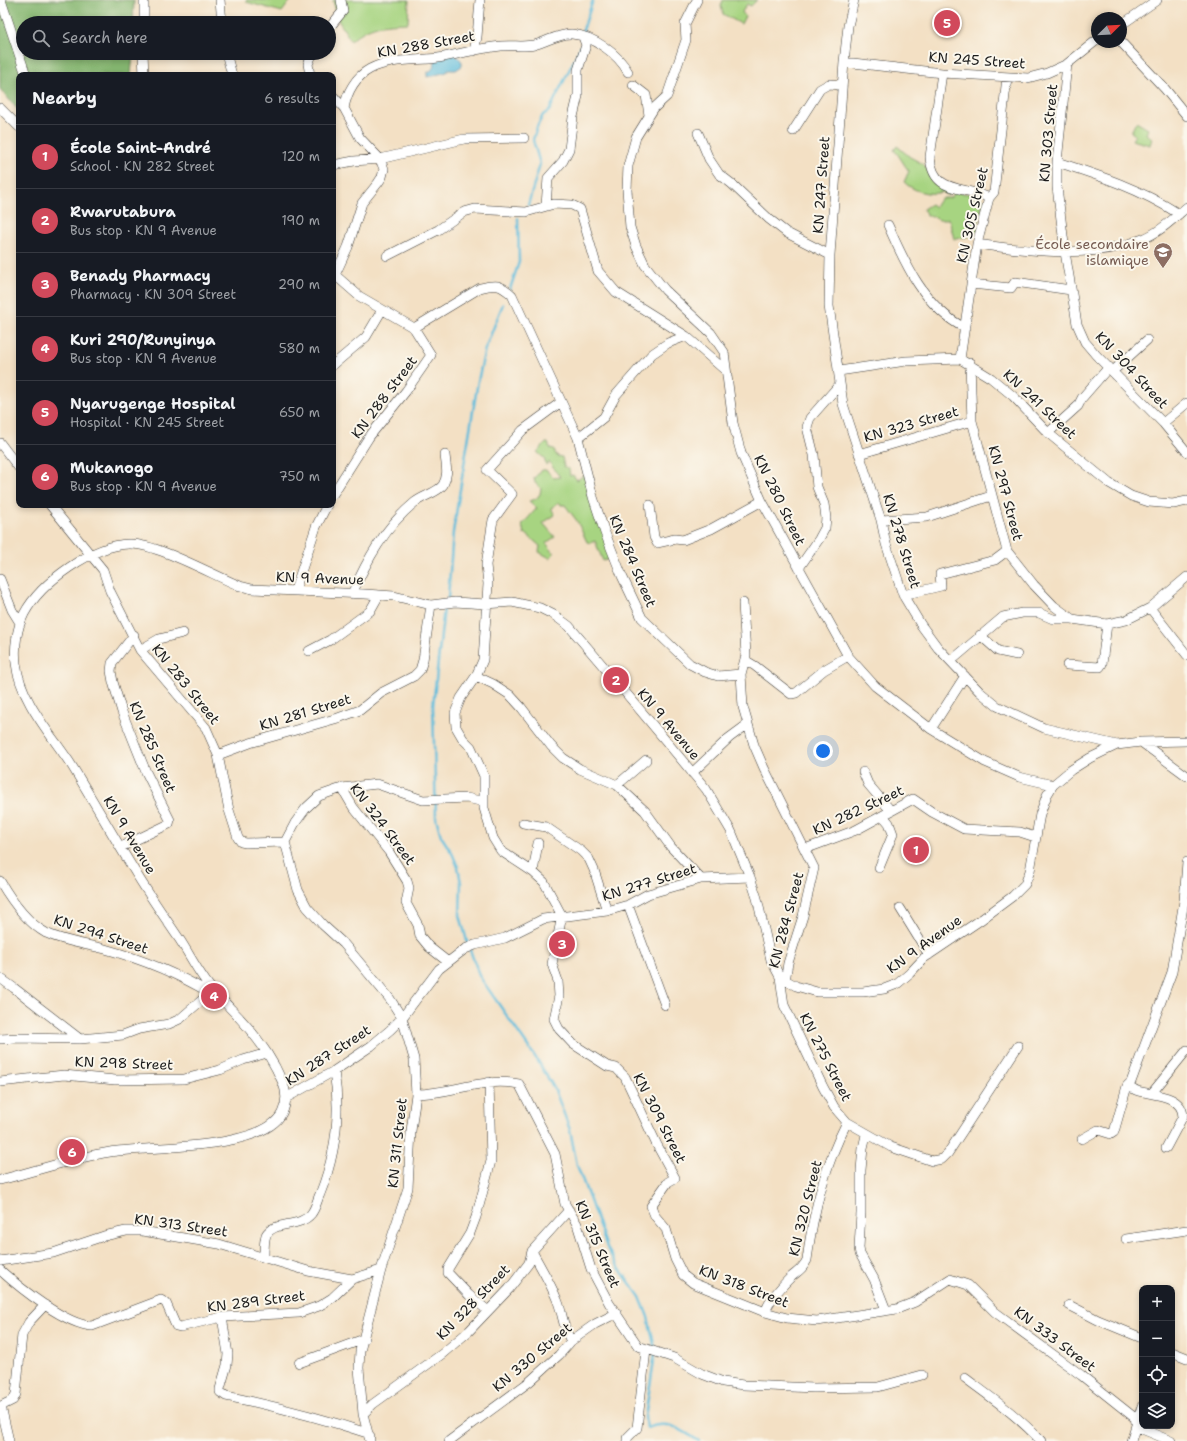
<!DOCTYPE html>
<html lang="en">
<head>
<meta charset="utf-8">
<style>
	:root { --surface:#171b24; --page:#20242c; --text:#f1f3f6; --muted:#9ea1a6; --line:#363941; --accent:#d1495b }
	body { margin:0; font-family:"Shantell Sans",sans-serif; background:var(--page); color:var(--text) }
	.controls { position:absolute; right:12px; bottom:12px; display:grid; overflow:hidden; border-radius:8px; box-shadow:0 2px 6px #0003 }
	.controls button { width:36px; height:36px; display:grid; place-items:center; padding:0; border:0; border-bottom:1px solid var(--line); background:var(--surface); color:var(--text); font:20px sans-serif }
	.compass { position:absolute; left:1091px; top:12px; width:36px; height:36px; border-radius:50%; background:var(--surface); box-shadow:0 2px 6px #0003; rotate:66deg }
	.you { position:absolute; left:823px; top:751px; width:14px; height:14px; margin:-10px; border:3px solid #fff; border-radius:50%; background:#1a73e8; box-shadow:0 0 0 6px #1a73e833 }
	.badge { display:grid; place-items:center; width:26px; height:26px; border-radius:50%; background:var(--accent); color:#fff; font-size:13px; font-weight:700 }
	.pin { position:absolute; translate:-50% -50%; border:2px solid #fff; box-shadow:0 1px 4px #0006 }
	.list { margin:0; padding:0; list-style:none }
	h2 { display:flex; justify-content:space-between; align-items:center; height:52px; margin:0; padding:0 16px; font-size:17px }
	h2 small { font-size:13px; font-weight:400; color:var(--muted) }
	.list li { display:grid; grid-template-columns:26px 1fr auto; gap:12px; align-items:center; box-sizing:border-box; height:64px; padding:0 16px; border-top:1px solid var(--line) }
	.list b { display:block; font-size:15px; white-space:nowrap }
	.list p { margin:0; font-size:13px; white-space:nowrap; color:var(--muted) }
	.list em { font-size:13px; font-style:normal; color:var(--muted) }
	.icon { flex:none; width:22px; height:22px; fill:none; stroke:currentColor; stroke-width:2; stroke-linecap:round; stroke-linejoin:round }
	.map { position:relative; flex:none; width:1187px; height:1441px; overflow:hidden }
	.search { position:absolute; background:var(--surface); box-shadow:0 2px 6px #0003; left:16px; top:16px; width:320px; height:44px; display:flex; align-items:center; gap:10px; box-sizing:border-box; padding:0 14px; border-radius:22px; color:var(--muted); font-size:15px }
	.panel { position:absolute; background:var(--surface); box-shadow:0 2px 6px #0003; left:16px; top:72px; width:320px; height:436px; border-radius:8px }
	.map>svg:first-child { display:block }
</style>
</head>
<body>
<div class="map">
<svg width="1187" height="1441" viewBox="0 0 1187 1441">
	<rect width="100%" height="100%" fill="#fbf7ec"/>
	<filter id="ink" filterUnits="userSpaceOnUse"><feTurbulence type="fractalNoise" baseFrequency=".025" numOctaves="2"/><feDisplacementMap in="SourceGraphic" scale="8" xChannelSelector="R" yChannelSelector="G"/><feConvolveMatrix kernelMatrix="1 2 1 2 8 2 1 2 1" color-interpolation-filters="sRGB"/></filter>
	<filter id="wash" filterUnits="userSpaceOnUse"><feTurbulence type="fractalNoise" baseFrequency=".012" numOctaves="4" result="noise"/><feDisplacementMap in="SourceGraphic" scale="16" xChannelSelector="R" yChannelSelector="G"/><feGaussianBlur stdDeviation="0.9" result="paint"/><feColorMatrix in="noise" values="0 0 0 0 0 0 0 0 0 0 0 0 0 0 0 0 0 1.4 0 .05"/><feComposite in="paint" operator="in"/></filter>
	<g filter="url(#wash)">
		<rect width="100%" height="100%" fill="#f3e0c4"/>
		<path fill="#a7d481" stroke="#62784e" d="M246,0H291L282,12L246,2Z
			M333,0H409L408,23C384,24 369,24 351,41L338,20Z
			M723,0H757L751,6L747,4L742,12L745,16L741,24L723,14L721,6Z
			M1136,122L1148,129L1146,134L1152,138L1150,145L1132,140L1135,135L1131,132Z
			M897,146L910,157L921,163L952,192L948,195L942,192C929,196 913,191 904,182L909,171C903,164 900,156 894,150Z
			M955,192L970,194L972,198L984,199L976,235L954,239L949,219L939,220L933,216H927L923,209L931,204L935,207L941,198H950Z
			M546,443H548L550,448L553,449L557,456L562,457L564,467L569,469L570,476L573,475L577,480L586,474L613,558L603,561L595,541L590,543L587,542L577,521L565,505H561L559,502L551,508L555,515L543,523L555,537L546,543L554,553L550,558L539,552L540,546L525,533L524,534L522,525L537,508L529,501L536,499L540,494L541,488L535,483L534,478L542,470H546L554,478L560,477L549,462L546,465L544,458L537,452Z"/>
		<path fill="#85b66f" stroke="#506946" d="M0,0H134L133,23H23V53H133L131,75H19V111L0,89Z"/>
		<path fill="#5cbbdb" stroke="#3c6c7c" d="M448,50C454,52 458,56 462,62V66L456,70H448L447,72L427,77V73C434,69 435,65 436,56L446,53Z"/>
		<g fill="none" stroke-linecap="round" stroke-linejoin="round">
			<path stroke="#5cbbdb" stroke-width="2.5" d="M582,33L593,0
				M528,205L540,164L533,140L537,127L543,115L549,111L582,44
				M510,289L519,262L518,218
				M448,598L453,532L478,381L485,349L503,304
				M444,608L433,706L436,818L441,836L452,853L458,867L461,883L460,915L468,945
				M470,950L480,977L538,1061L555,1090L570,1130L577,1165L608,1250L617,1265L640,1297L648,1317L655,1349
				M655,1354L645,1417L647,1428C670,1419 680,1430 699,1441"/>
		</g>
	</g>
	<g filter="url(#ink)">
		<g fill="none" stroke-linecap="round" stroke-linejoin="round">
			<g stroke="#3c3935" stroke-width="10">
				<path id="minor" d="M1,0L26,75
					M220,0L222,23
					M697,0L685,24L686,40L667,96L654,108L636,137L628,166L627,190L630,227L636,246L645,265L665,290L711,333L724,352L733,423L741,453L762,501L848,656L875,686L931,729L985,762L1019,777L1053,785
					M854,0L848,26L844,62L830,255L829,306L843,404L881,520L886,544L903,595L921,625L938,648L980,692L997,706L1044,728L1117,745
					M144,23V0
					M1121,25L1157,0
					M329,28L343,11L341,0
					M1121,42L1165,89L1187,116
					M474,51L477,37L480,0
					M143,53L144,75
					M226,53L232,75
					M844,62L942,73L1028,78L1047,73L1067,64L1097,40
					M1067,64L1057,162V187L1065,252L1077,324L1085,342L1096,355L1163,423L1187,452
					M942,73L930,157C933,195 964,185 989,198
					M310,75L308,64L313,53
					M633,85L646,95L649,115
					M333,96L344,108
					M0,108L19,127
					M793,131L820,89L829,84L842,85
					M698,133L709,159L719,174L732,184L769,219L787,233L830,255
					M1057,162C1101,176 1140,189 1179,214
					M333,165L354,161L380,159L464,139L524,138
					M546,206L548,178L563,161L569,149L573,117L578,96V70L586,45L583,37
					M888,225C905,264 925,308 965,328
					M977,244C1026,251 1093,259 1140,240C1158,234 1173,219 1187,207
					M387,256L438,230L464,212L475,209L526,212L554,204L572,205L580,209L598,271L616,292L686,336L726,371
					M971,284L1011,288L1015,282L1071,290
					M414,328L480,288C496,284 500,284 512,295L578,438L593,497L605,533L622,576L642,618L690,664L705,672L718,676L741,674
					M960,359L977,244L989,198L994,192L1007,77
					M970,363L972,421L1007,551L1034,585L1054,606L1072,619L1107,624L1126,620L1150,608L1187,577
					M333,365L366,337L382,310
					M839,371L906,361L960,359L991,378L1013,396L1048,433L1109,483L1131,496L1149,502L1173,504L1187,501
					M1113,371L1147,340
					M561,402L523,430L487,470L512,494L493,520L492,526L486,565L488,584L483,660L476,676L461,698L455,713L456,727L463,739L471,747L484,776V808L493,838L501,851L533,872L544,882L562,916L552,964L558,981L559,996L554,1019L559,1029L573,1044L607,1066L616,1068L625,1077L657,1145L675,1178L668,1182L651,1206L655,1216L666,1229L675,1259L683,1275L693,1283L765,1312L787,1318L817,1321L897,1309L915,1302L950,1279L968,1285L995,1312L1081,1375L1135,1418L1137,1427L1171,1441
					M1163,423L1187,403
					M1048,433L1078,406L1082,398L1109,367
					M578,438L604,417L616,395L652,354L668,343L686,336
					M0,443L19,468
					M859,454L972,421
					M333,494L369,437L406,391L431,355L414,328L359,296L335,275L348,247L362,203L378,183L382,177L384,169L380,159L360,138L344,108C347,93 355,77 370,69C391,58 416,61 438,58C459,54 480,48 501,46C512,45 524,47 534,45C546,42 560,33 572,34C594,36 618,54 628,72
					M50,505L103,570L110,591L140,650L206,728L218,755L229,810L238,838L241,842L246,843L285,842L298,890L307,907L323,925L344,944L390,999L402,1018L414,1059L416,1094L411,1131L408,1188L381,1270L360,1351L359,1368L363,1414L370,1441
					M650,505L654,537L657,543L675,539L683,540L711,529L762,501
					M881,520L927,517L991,496
					M799,568L819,539L825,528L826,518L824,504L817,487L814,455L807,427L810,418L840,384
					M0,579L12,610L20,623
					M295,590L316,527L327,505
					M352,594C367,560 385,527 414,503C422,496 437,493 443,485C449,474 446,466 445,455
					M903,595L941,586L940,574L995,560L1007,551
					M743,603L746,655L741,674L743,707L754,745L764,768L814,868L803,916L788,963L785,981
					M1150,608L1187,655
					M980,635L998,651L1017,655
					M140,650L159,639L183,633
					M309,651L330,640L370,611L379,595
					M745,660L755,666L791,694L796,693L824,670L848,656
					M951,661L1003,617L1022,613H1039L1053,619H1072
					M1067,665L1100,667L1102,664L1107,624
					M476,676L493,684L510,695L521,707L551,746L563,758L580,769L617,785L645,811L671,847L701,879
					M931,729L965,676
					M1141,742L1187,776
					M218,755L250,743L338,718L360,710L381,693L414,676L420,670L423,660L431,605
					M863,772L868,784L891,811
					M692,773L729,738L748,724
					M617,785L646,760
					M342,788L353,807L389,852L407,881L409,888L406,903L418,925L420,936L429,947L448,962
					M523,823L546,827L581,851L589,859L594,870L607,911
					M285,842L295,823L306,808L319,796L342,788L377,784L423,800L467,798L484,802
					M121,847L169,824L170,820L146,772L122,712L113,682L111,671L112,663L134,635
					M805,849L856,830L913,799L932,812L964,829L1020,832L1035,837
					M879,868L893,834L889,823L883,816
					M533,872L538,843
					M0,881C11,900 26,922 46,933C65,942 86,944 105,949C141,959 178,974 210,993
					M628,905L665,1005
					M900,908L929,955
					M780,977L784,1005L823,1087L834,1107L847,1122L891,1147L932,1161L942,1159L948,1153L1018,1046
					M0,978L14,988L80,1039
					M0,1039L18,1038L80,1039L123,1035L139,1029L169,1024L180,1019L210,993L214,992
					M0,1082L64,1075L115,1080L184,1079L220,1070L243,1060L267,1053
					M1152,1093L1187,1050
					M416,1094C452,1094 481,1077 519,1084L555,1154L565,1204L577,1224L591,1269L609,1303L638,1346L674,1358L702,1374L723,1382L743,1385L814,1388L878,1387L922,1375
					M286,1098L334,1071L371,1046L390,1030L402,1018L439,969L465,949L475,945L505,938L543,919L607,911L628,905L648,894L701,879L750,877
					M866,1135L863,1148L861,1170V1213L859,1248L860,1254L874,1279L886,1310
					M1082,1139L1098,1130L1111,1134L1114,1132L1127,1086
					M1166,1148L1183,1116C1182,1095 1153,1095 1138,1091C1134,1090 1132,1087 1127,1086L1131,1082L1172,972L1184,901L1187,862
					M0,1180C36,1171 73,1158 110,1152C148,1146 263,1151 282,1113C287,1103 287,1092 282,1081C270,1053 251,1029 230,1008C225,1002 219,997 214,992C200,976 191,957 180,940C167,921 154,902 142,883C118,845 96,805 72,766C52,735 20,701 16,663C14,647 17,628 24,614C41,582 93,545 129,544C156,543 213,575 240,586L252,589L365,594L394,596L431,605L455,602L486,604L512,602L540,608L554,615L569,626L615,680L706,789L731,831L750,877L757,898L771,960L780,977L796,986L817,992H863L884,989L897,984L910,973L924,958L982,919L1013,896L1025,884L1030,871L1040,814L1047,795L1053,785L1071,770L1090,758L1117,745L1141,742L1187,741
					M1126,1239L1187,1230
					M532,1251C541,1268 551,1284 558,1302C563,1315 563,1328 571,1341
					M264,1257C264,1250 264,1241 266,1235C273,1221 300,1228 311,1214C316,1208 317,1200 320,1194C336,1154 341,1113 334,1071
					M0,1261L53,1253L104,1236L126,1231H142L219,1244L308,1271L352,1279L381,1270
					M0,1270C20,1288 66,1325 92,1326L161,1300L166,1303L176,1326L180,1327L222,1317L299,1313L319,1306L332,1298L352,1279
					M1069,1305L1098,1320L1142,1338
					M487,1310L469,1295L448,1273V1269L470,1233L476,1217L491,1161L489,1082
					M765,1312C770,1299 780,1288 790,1278C798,1271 802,1270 807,1260C813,1212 825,1165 847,1122
					M222,1317L228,1354L227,1365L220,1389V1392L226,1396C274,1406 321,1418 367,1433L370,1436
					M1172,1352L1187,1358
					M299,1363L364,1339
					M965,1378C992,1398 1018,1416 1041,1441
					M363,1414L373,1404L442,1354L469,1331L509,1289L529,1263L532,1251L569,1210
					M9,1441L1,1406L13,1400L16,1394L22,1335L29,1322L45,1305
					M449,1441L529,1382L559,1355L571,1341L595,1324L617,1313
					M627,1441V1438L637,1428L646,1350
					M1131,1441L1142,1406"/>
			</g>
			<use href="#minor" stroke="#fff" stroke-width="9"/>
		</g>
	</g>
	<defs>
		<g id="school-pin" transform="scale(1)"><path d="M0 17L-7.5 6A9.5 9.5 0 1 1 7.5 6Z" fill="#8d6e63" stroke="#fbf7ec"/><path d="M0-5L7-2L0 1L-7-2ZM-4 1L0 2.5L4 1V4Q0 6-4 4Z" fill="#fff"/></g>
	</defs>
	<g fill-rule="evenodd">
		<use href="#school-pin" x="1163" y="252"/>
	</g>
	<g text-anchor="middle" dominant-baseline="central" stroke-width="4" stroke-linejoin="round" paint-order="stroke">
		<g font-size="14" fill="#1c1c1c" stroke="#fbf7ec">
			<text transform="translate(426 44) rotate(-10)">KN 288 Street</text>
			<text transform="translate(977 60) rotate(4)">KN 245 Street</text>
			<text transform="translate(1048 133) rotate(-85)">KN 303 Street</text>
			<text transform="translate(821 185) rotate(-86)">KN 247 Street</text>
			<text transform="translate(972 215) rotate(-77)">KN 305 Street</text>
			<text transform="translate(1132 370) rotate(47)">KN 304 Street</text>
			<text transform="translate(384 397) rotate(-53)">KN 288 Street</text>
			<text transform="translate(1040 404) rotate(43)">KN 241 Street</text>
			<text transform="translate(911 424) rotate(-16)">KN 323 Street</text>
			<text transform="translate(1006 493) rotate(75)">KN 297 Street</text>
			<text transform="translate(780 500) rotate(64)">KN 280 Street</text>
			<text transform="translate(902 541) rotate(73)">KN 278 Street</text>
			<text transform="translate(633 561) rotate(67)">KN 284 Street</text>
			<text transform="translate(320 578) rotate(2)">KN 9 Avenue</text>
			<text transform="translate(186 684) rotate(51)">KN 283 Street</text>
			<text transform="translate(305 712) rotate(-17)">KN 281 Street</text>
			<text transform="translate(669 724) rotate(50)">KN 9 Avenue</text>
			<text transform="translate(153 747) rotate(67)">KN 285 Street</text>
			<text transform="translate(858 810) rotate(-25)">KN 282 Street</text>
			<text transform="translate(383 824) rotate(53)">KN 324 Street</text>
			<text transform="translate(130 835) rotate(59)">KN 9 Avenue</text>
			<text transform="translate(649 882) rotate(-17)">KN 277 Street</text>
			<text transform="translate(786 920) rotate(-75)">KN 284 Street</text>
			<text transform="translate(101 934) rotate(18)">KN 294 Street</text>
			<text transform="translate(924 944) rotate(-36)">KN 9 Avenue</text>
			<text transform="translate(328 1055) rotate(-33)">KN 287 Street</text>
			<text transform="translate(826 1057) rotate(63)">KN 275 Street</text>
			<text transform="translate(124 1063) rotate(2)">KN 298 Street</text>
			<text transform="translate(660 1118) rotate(63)">KN 309 Street</text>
			<text transform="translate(397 1143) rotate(-84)">KN 311 Street</text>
			<text transform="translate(805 1208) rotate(-76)">KN 320 Street</text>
			<text transform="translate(181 1225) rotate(8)">KN 313 Street</text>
			<text transform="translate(598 1244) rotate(67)">KN 315 Street</text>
			<text transform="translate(744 1286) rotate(21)">KN 318 Street</text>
			<text transform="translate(256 1301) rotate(-7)">KN 289 Street</text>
			<text transform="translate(473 1302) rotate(-46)">KN 328 Street</text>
			<text transform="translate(1055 1339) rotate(37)">KN 333 Street</text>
			<text transform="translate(532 1357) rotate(-40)">KN 330 Street</text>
		</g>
		<g font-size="14" fill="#785e54" stroke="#fbf7ec" text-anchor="end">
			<text x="1149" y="244">École secondaire<tspan x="1149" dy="16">islamique</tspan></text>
		</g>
	</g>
</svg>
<div class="controls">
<button>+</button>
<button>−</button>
<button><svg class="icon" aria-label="locate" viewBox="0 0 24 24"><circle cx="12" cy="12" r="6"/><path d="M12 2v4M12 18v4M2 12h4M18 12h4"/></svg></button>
<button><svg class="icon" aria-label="layers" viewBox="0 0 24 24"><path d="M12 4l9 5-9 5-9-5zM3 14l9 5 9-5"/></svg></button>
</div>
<svg class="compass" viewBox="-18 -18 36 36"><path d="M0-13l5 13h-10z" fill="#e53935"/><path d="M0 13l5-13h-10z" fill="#9ea1a6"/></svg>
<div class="you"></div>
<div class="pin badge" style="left:916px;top:850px">1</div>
<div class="pin badge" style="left:616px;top:680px">2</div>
<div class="pin badge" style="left:562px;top:944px">3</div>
<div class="pin badge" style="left:214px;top:996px">4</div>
<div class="pin badge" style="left:947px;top:23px">5</div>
<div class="pin badge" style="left:72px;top:1152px">6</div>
<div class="search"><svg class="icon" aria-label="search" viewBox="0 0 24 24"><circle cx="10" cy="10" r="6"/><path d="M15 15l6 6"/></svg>Search here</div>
<section class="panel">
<h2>Nearby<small>6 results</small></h2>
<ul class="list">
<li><span class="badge">1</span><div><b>École Saint-André</b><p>School · KN 282 Street</p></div><em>120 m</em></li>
<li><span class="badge">2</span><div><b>Rwarutabura</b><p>Bus stop · KN 9 Avenue</p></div><em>190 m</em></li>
<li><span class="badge">3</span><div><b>Benady Pharmacy</b><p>Pharmacy · KN 309 Street</p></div><em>290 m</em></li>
<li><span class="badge">4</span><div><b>Kuri 290/Runyinya</b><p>Bus stop · KN 9 Avenue</p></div><em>580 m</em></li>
<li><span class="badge">5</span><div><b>Nyarugenge Hospital</b><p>Hospital · KN 245 Street</p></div><em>650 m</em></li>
<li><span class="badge">6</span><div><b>Mukanogo</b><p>Bus stop · KN 9 Avenue</p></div><em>750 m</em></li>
</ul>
</section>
</div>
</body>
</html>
